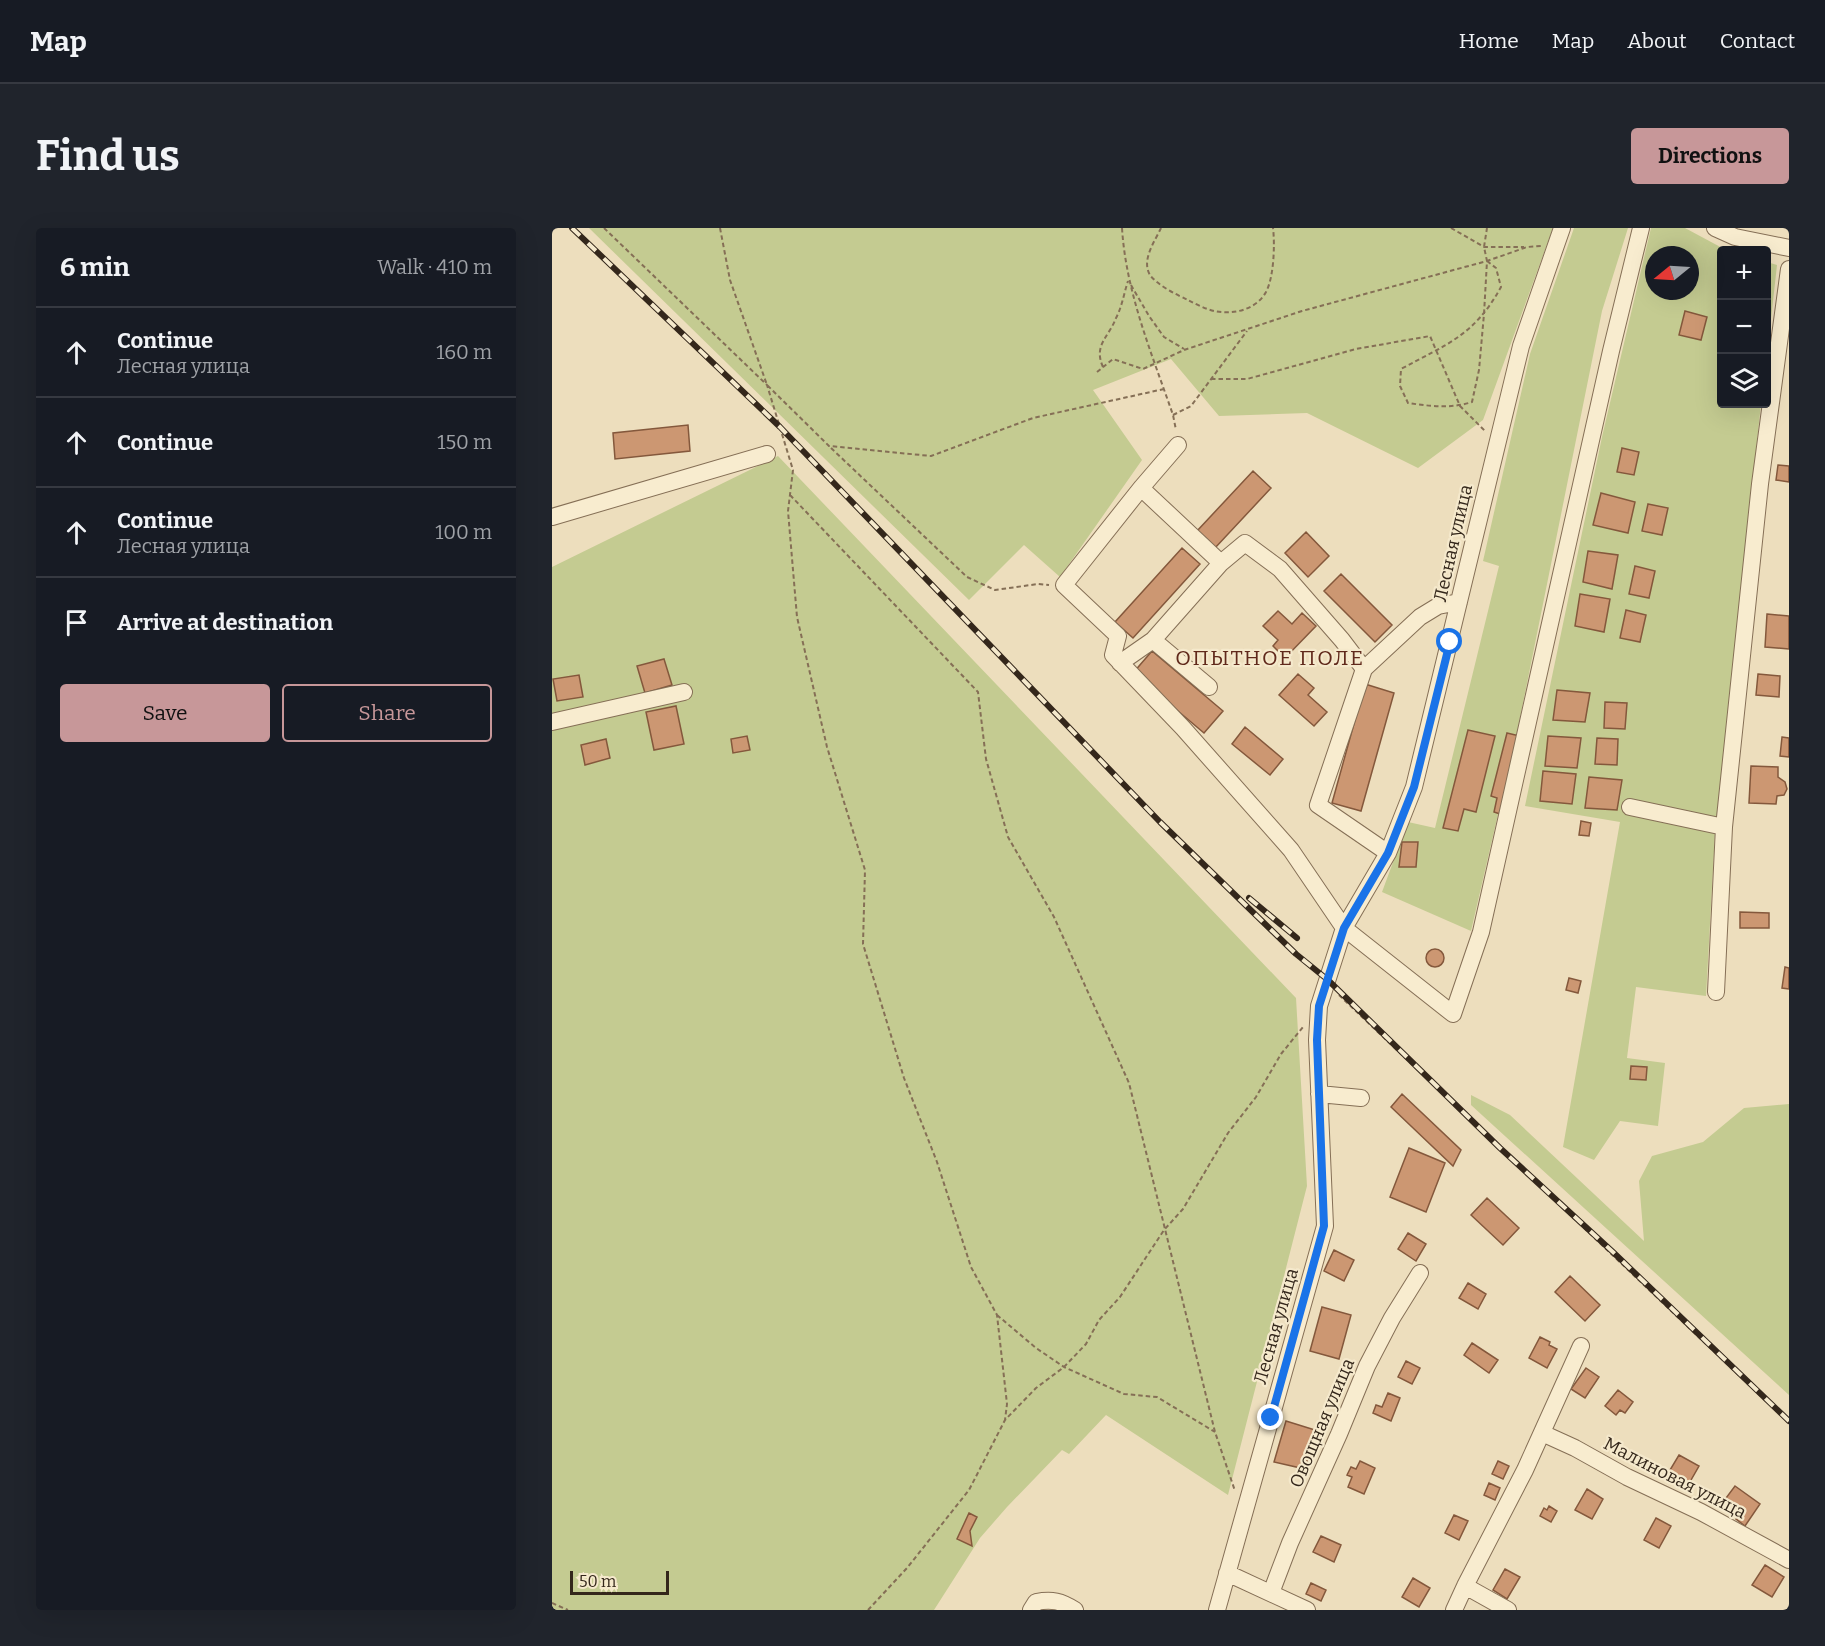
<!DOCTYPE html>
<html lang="en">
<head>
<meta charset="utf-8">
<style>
	:root { --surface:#171b24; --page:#20242c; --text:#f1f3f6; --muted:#9ea1a6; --line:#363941; --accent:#c79799 }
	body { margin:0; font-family:Bitter,serif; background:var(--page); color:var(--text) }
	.controls { position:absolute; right:18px; top:18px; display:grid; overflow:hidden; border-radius:6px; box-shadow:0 6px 24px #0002 }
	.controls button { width:54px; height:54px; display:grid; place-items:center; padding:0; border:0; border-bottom:2px solid var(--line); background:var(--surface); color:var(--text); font:30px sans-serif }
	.compass { position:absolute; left:1093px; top:18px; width:54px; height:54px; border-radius:50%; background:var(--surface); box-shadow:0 6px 24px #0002; rotate:252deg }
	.scale { position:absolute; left:18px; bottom:15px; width:99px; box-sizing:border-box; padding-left:6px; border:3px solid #34271b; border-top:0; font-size:16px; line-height:21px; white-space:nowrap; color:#34271b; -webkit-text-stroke:4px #f5e9cc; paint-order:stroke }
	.stop { position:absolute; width:18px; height:18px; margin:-14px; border:4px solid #1a73e8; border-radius:50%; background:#fff }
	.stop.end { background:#1a73e8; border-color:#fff; box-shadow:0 2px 6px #0008 }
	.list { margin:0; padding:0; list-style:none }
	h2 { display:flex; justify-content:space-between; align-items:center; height:78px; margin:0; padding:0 24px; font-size:26px }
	h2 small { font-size:20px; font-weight:400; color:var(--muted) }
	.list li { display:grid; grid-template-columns:39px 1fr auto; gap:18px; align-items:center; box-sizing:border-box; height:90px; padding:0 24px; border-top:2px solid var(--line) }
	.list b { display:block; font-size:22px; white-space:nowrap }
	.list p { margin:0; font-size:20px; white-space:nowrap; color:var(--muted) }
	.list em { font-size:20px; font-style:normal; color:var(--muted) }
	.actions { display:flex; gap:12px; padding:18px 24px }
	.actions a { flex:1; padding:14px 0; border:2px solid var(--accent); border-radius:6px; text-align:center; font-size:21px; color:var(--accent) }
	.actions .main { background:var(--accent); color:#111 }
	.icon { flex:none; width:33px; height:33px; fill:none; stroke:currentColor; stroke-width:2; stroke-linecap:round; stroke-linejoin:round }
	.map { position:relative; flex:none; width:1237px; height:1382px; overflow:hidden; border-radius:6px }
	header { display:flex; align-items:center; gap:36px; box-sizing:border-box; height:84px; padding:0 30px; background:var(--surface); border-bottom:2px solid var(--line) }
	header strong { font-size:28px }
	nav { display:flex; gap:33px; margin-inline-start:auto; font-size:21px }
	.intro { display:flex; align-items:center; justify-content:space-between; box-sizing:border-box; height:144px; padding:0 36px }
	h1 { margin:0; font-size:42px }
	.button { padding:15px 27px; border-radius:6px; background:var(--accent); color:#111; font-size:21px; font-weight:700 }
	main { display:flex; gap:36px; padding:0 36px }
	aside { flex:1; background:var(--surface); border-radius:6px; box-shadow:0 6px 24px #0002 }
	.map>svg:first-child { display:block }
</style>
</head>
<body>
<header>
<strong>Map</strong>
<nav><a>Home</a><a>Map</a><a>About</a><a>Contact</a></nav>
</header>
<div class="intro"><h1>Find us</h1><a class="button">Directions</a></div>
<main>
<aside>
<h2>6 min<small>Walk · 410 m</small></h2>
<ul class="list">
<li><svg class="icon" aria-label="ahead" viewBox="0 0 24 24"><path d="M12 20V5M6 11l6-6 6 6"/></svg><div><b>Continue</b><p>Лесная улица</p></div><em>160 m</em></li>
<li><svg class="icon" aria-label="ahead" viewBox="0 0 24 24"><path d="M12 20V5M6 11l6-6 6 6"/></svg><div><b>Continue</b></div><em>150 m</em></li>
<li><svg class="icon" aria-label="ahead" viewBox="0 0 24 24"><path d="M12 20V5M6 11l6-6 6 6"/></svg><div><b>Continue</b><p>Лесная улица</p></div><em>100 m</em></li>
<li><svg class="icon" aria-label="arrive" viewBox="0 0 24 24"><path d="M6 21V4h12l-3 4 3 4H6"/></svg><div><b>Arrive at destination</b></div></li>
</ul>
<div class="actions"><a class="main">Save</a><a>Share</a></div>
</aside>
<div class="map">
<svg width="1237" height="1382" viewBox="0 0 1237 1382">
	<rect width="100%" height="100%" fill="#eddebd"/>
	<path fill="#c4cb91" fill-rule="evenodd" d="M37,0H1001L931,192L866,240L755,185L667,188L619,131L541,162L590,232L508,349L472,317L417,372Z
		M1022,0H1076L1050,83L966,500L919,703L830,664L856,594L883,600L947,338L931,333L978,126Z
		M1099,0H1133L1174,22H1170V176H1209L1163,605L1154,768L1084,759L1075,830L1113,835L1106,898L1068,893L1042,932L1011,919L1068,594L973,578L1050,209ZM1102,27H1138V63H1102Z
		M1215,34L1225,37L1215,127L1214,34Z
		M226,228L744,770L755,958L676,1267L554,1187L517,1226L510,1222L455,1279L428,1310L382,1382H0V339Z
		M919,867L958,887L1092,1013L1087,953L1100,928L1151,914L1192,880L1237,876V1167L919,877Z"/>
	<path fill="#cc9772" stroke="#84583c" stroke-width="1.5" d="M1133,83L1155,89L1149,112L1127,107Z
		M136,197L138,223L63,231L61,205Z
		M1070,220L1087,224L1082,247L1065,244Z
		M1226,237L1237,238V254L1224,252Z
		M701,243L719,260L663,320L645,303Z
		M1049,265L1083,274L1076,305L1041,297Z
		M1096,276L1116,280L1110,307L1090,303Z
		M754,304L777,328L756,349L733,325Z
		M630,320L648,336L581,410L563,394Z
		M1036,323L1066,327L1060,361L1031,354Z
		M1083,338L1103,343L1097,370L1077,366Z
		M789,346L840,397L823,414L772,363Z
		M1028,366L1058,371L1052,404L1023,398Z
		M1074,382L1094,387L1088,414L1068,410Z
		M726,383L740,396L750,385L764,398L733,430L721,418L726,412L711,398Z
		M1215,386L1237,388V421L1213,419Z
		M600,423L671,483L652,505L581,445Z
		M112,431L120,457L93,465L85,438Z
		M746,446L762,460L756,467L775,484L762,498L727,467Z
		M1206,446L1228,448L1227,469L1204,467Z
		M27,447L31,469L5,473L1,451Z
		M813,456L842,465L809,583L780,575Z
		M1005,462L1038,465L1033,494L1001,492Z
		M1053,474L1075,475L1073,501L1052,500Z
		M124,478L132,516L102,522L94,484Z
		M693,499L731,531L718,547L680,516Z
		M916,502L943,508L924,584L912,581L906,603L891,600Z
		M955,505L972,509L951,587L942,584L945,570L939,568Z
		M195,508L198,522L181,525L179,511Z
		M996,508L1029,510L1025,540L993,538Z
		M1230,509L1237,510V529L1228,528Z
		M1045,510L1066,511L1065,537L1043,536Z
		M54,511L58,530L33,537L29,517Z
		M1199,538L1226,539V549L1233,554L1235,561L1232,567L1225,568L1224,576L1197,575Z
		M991,543L1024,546L1020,576L988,573Z
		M1037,549L1070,552L1065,582L1033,580Z
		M1029,593L1039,595L1037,608L1027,607Z
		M850,614H866L864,639H847Z
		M1188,684L1217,685V700H1188Z
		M874 730a9 9 0 1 1 18 0a9 9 0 1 1-18 0Z
		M1233,739L1237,740V761L1230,760Z
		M1017,750L1029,753L1026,765L1014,762Z
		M1079,838L1095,839L1094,852L1078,851Z
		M850,866L909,922L901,938L839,879Z
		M857,920L893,935L874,984L838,969Z
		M935,970L967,1000L951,1017L919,987Z
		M856,1005L874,1016L864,1033L846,1021Z
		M782,1022L802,1032L792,1053L772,1043Z
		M1018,1048L1048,1077L1033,1093L1003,1064Z
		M916,1055L934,1066L926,1081L907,1070Z
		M770,1079L799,1087L787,1131L758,1123Z
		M988,1109L998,1114L997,1117L1005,1121L995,1140L977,1130Z
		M920,1115L946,1132L937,1145L912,1127Z
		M854,1133L868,1140L860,1156L846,1149Z
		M1034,1140L1047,1149L1033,1170L1019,1161Z
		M1066,1162L1081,1174L1073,1185L1068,1182L1064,1187L1053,1178Z
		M836,1165L848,1170L839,1193L821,1185L824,1177L830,1179Z
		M734,1193L763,1202L753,1241L722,1234Z
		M1127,1227L1147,1238L1135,1259L1115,1247Z
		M808,1233L823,1240L812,1266L796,1259L800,1249L795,1247L799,1239L804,1241Z
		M946,1233L957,1238L951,1251L940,1246Z
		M937,1255L948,1260L943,1272L932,1267Z
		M1183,1258L1208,1276L1193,1298L1184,1291L1190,1282L1174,1270Z
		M1035,1261L1051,1271L1040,1291L1023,1282Z
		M997,1278L1005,1283L999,1294L988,1288L992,1280L995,1282Z
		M417,1285L425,1289L418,1303L420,1318L405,1311Z
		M902,1287L916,1293L907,1312L893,1305Z
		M1104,1290L1119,1298L1107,1320L1092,1312Z
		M769,1308L789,1317L782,1334L761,1324Z
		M1213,1337L1232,1349L1220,1369L1200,1357Z
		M953,1341L968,1349L955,1371L941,1362Z
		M861,1350L878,1360L867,1379L850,1369Z
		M759,1355L774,1362L769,1373L754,1366Z"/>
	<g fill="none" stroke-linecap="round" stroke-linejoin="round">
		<g stroke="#856f56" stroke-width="18">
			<path id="minor" d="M1163,0L1183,9L1237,20
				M626,217L589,260L512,357L566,408L561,427L631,500L739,622L792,700L901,786L929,704L1059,123L1089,0
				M589,260L669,335L693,315L728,341L790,412L812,441L766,577L836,625
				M0,289L215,226
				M601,412L657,459
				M568,435L601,412L669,335
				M812,441L868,389L886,378L907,374
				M0,494L132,464
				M1078,579L1172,599
				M1164,764L1172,599L1208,256L1237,41
				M767,866L809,870
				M990,1205L1023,1220L1075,1249L1149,1284L1237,1332
				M675,1345L755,1382
				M913,1358L973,1242L1029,1118
				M719,1365L738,1315L787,1206L815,1138L840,1090L868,1045
				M479,1382L484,1374C500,1371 509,1373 523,1382
				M665,1382L773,998L765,812L767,778L792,700L836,625L862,559L969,118L1010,0
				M902,1382L913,1358L956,1382"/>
		</g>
		<path stroke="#856f56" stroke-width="2" stroke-dasharray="4.5 3" stroke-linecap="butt" d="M52,0L215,157L241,242L236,283L245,389L275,519L313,642L311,716L352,850L385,934L419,1039L445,1087L455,1176L453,1192
			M168,0L178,52L215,157L277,218L379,228L481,190L612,161
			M570,0C574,65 600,126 621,187L624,202
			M609,0C603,13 589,32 598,47C605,57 625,67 636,72C644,76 653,81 662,83C681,87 704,82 714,64C722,49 723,16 721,0
			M899,0L932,19H972
			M935,33L944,40L949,59C922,108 895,116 849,141L848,158L856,175C877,178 899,181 920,174L927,142L932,86L935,33L932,19L935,0
			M579,57L597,88L612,109L632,121
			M551,139C541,117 557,109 564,90C570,79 572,65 576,53
			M545,144L561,131L591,141L632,122L750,83L935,33L975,19L989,18
			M659,151H695L804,121L878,108L908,178L934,204
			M621,187L639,178L695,103
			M279,220L415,349L443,362L486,356L497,357
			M238,267L426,464L434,531L456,609L502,689L577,855L663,1204L683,1263
			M787,767L1237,1195
			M445,1087L484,1120L512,1139L572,1166L605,1169L663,1204
			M0,1375L16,1382
			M316,1382L355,1340L417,1262L453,1192L484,1160L512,1139L534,1116L547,1092L568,1069L612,1002L631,981L676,905L704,869L729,826L751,799"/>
		<use href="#minor" stroke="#f8eccf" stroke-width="16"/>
		<g stroke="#34271b" stroke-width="6">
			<path id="rail" d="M20,0L228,199L608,594L744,726L776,752L948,920L1062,1025L1237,1193
				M697,670L745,710"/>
		</g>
		<use href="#rail" stroke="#f5e9cc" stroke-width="4" stroke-dasharray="11" stroke-linecap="butt"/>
	</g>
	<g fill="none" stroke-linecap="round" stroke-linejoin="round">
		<path stroke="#1a73e8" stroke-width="8" d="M719,1190L772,998L765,812L767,778L792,700L836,625L862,559L898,414"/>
	</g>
	<g text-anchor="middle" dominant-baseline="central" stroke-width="4.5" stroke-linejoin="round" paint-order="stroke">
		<g font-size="18" fill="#34271b" stroke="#f5e9cc">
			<text transform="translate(901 315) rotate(-77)">Лесная улица</text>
			<text transform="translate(724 1098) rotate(-74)">Лесная улица</text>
			<text transform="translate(770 1195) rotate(-67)">Овощная улица</text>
			<text transform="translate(1123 1250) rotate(27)">Малиновая улица</text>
		</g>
		<g font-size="21" letter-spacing="1.5" fill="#60291b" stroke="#f5e9cc">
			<text x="718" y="430">ОПЫТНОЕ ПОЛЕ</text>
		</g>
	</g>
</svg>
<div class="controls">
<button>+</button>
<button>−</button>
<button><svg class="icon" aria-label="layers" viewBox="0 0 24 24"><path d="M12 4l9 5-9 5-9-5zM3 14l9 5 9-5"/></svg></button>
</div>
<svg class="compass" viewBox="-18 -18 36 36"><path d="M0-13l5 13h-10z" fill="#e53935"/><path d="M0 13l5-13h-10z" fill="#9ea1a6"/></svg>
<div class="scale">50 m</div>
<div class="stop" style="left:898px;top:414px"></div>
<div class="stop end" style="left:719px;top:1190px"></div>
</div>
</main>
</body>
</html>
